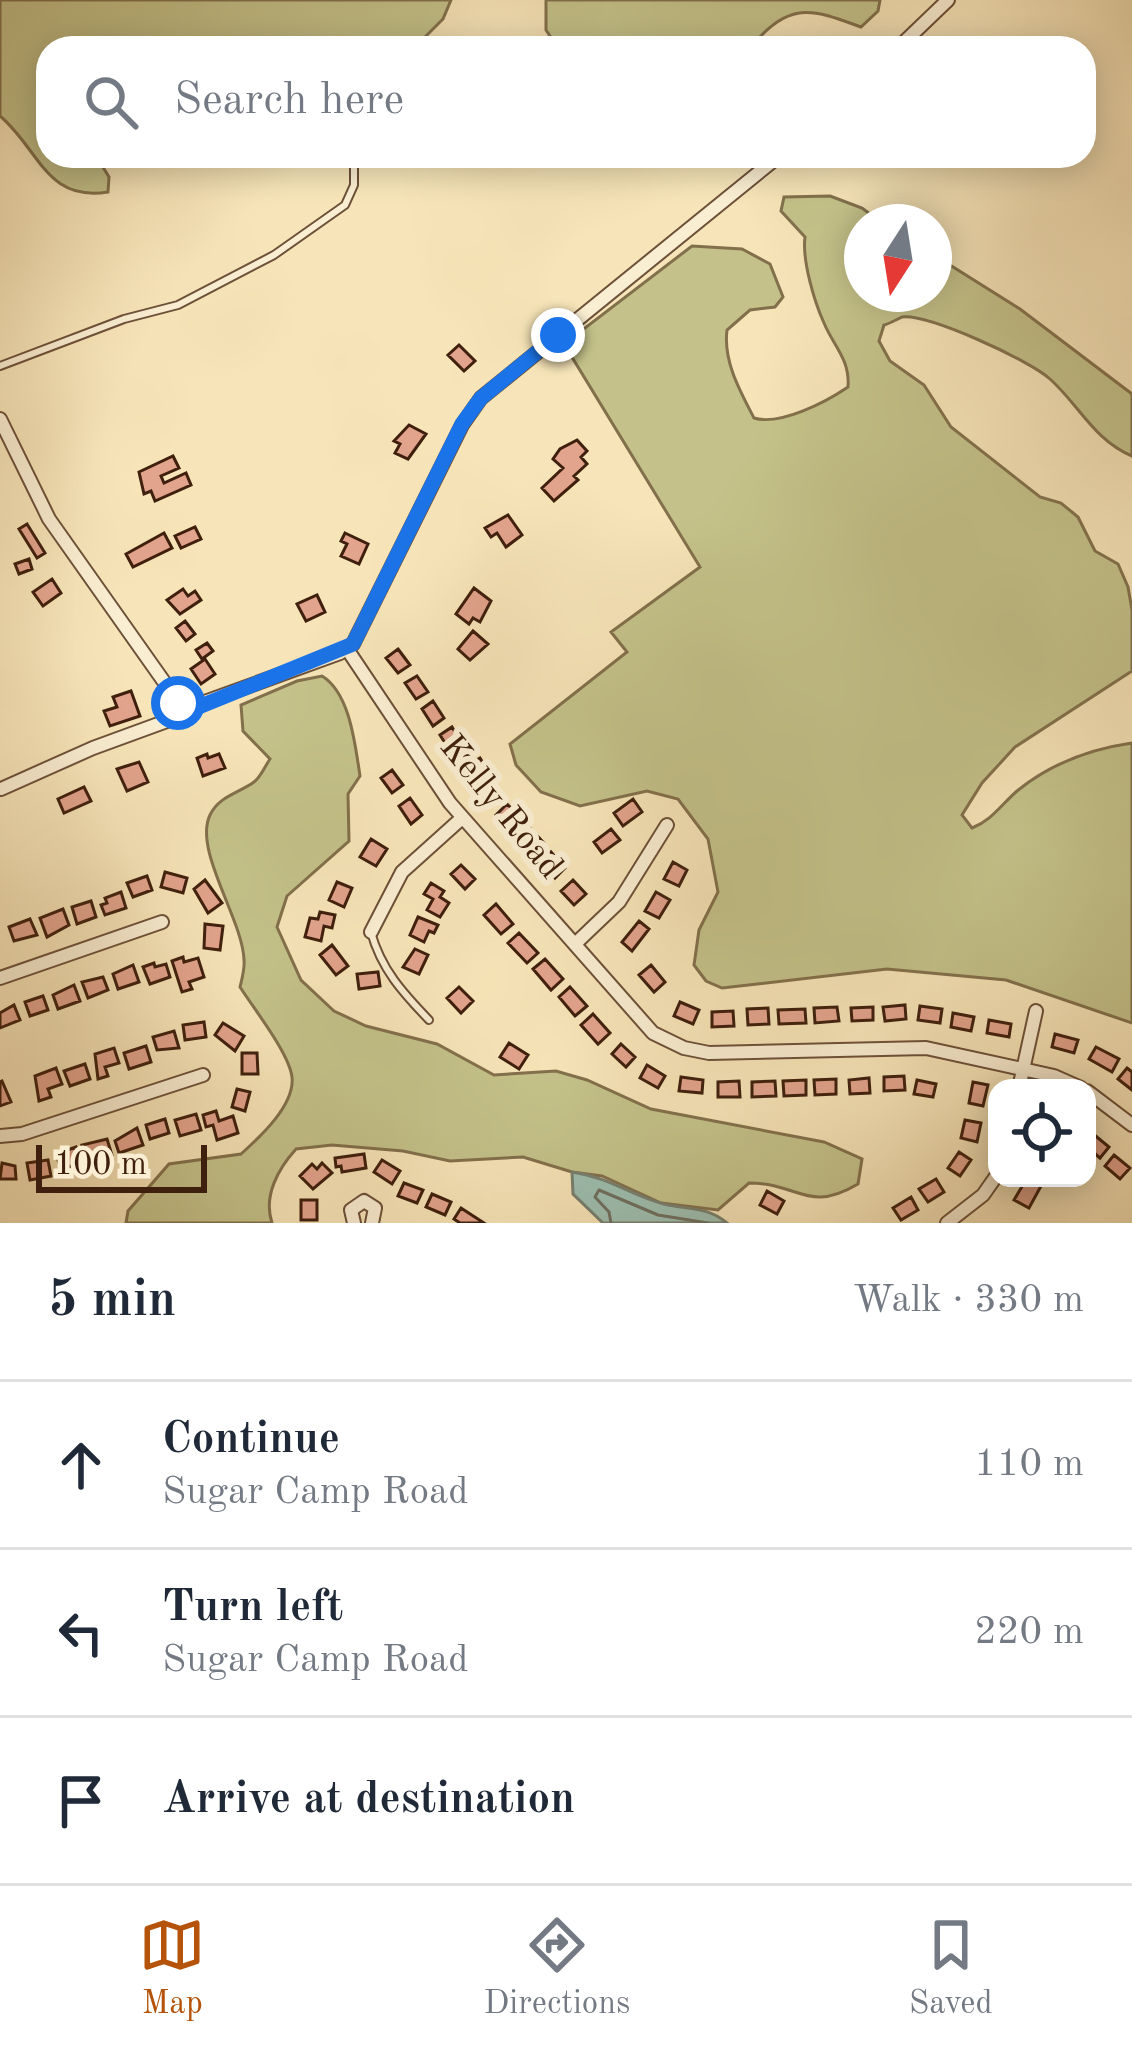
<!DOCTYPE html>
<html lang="en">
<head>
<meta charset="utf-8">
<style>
	:root { --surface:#fff; --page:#f6f6f7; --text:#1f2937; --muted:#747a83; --line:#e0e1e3; --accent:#b45309 }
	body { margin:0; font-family:"Old Standard TT",serif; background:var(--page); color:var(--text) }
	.controls { position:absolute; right:36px; bottom:36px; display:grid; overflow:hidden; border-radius:24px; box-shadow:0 6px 30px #0003 }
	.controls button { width:108px; height:108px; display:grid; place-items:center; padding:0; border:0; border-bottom:3px solid var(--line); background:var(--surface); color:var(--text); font:60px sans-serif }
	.compass { position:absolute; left:844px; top:204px; width:108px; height:108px; border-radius:50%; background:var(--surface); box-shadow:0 6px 30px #0003; rotate:192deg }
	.scale { position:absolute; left:36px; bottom:30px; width:171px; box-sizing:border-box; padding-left:12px; border:6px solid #3f1f0d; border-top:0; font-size:33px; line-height:42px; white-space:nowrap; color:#3f1f0d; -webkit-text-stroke:9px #faeed2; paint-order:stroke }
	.stop { position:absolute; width:36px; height:36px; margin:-27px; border:9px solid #1a73e8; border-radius:50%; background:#fff }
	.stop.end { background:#1a73e8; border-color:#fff; box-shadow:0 3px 12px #0008 }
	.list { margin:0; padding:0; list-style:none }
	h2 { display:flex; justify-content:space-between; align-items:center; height:156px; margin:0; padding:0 48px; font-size:51px }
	h2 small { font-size:39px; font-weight:400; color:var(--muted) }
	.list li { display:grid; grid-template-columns:78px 1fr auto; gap:36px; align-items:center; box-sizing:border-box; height:168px; padding:0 48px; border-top:3px solid var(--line) }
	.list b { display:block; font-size:45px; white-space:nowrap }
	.list p { margin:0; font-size:39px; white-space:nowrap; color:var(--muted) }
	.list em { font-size:39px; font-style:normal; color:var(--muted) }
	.icon { flex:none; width:66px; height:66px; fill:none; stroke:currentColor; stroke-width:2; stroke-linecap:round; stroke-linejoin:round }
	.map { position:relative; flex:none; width:1132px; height:1223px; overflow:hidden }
	.search { position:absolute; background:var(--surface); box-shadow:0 6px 30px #0003; left:36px; right:36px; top:36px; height:132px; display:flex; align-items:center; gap:30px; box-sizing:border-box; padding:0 42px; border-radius:36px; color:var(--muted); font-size:45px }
	.sheet { height:660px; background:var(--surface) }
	nav { display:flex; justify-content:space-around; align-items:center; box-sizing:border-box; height:168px; border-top:3px solid var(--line); background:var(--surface); font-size:33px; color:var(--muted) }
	nav a { display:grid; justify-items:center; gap:6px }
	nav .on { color:var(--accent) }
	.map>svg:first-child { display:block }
</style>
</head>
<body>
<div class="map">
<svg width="1132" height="1223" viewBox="0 0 1132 1223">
	<rect width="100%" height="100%" fill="#f7e5b9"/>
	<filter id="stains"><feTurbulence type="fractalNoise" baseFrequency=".00167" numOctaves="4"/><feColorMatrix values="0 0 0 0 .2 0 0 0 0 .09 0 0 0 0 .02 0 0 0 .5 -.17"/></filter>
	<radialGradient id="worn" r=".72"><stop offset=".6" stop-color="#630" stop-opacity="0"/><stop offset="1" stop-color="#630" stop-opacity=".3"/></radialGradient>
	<path fill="#c4c28a" stroke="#82704c" stroke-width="3" d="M0,0H451L443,19L414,48H48V156H96L109,177L108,192C46,202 40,150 0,116Z
		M546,0H880L878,11L861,27C819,12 794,0 760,37L763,48H558L546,30Z
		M830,196L862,208L881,222H862V294H934V255L1020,309L1132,394V456C1094,440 1079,405 1050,379C1029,360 929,314 902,317C900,318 886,325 884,325L879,341L890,361L924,385L951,427L1040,497L1061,503L1078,517L1095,551L1118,564L1128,587L1132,610V671L1015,747L982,783L962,815L972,828C992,820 1001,805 1017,791C1050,764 1090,749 1132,743V1023L1006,980L887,969L722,988L706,981L694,965L699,930L718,892L708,839L678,799L647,791L580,806L541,792L516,765L510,744L627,652L611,632L700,567L564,344L692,246L742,249L770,264L783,297L775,307L750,310L727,330C723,361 740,391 754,418C780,426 826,402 848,387C850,359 834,347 824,323C814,301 802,260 805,237L781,211L784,197Z
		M322,676C350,693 355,744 360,776L348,794L349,841L287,896L277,927L301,980L334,1011L366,1026L437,1044L494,1075L556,1071L587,1080L651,1109L824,1142L862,1159L858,1184C807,1214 800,1183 749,1183L718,1210L661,1203L602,1176L572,1172L523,1157L450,1161L403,1151L332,1145L296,1149C278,1169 263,1196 272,1223H126L128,1211L169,1164L241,1154C260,1137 295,1105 292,1077C289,1053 254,1009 240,987C242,979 245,968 244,960C243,920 193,850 210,815C219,796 239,793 254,782C261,777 265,766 270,759L243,731L241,705L297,681Z"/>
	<path fill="#9dbfb1" stroke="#777f6f" stroke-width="3" d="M572,1172C612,1178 629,1195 664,1204C688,1210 707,1206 727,1223H603L573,1194Z"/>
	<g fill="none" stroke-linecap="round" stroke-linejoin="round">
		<path stroke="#6e6f5f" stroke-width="3" d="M611,1223L609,1212L595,1197L599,1190L658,1215L708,1223"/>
	</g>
	<path fill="#e3a48d" stroke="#3f1f0d" stroke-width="3" d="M459,345L475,361L464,371L448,355Z
		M409,425L426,434L408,459L395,453L400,444L394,441Z
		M577,440L587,451L581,457L587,464L574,476L578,480L554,501L542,488L563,468L553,459L560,449Z
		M173,456L179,468L161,476L164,483L186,473L191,485L155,501L151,491L144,494L139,472Z
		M508,515L522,535L506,547L497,533L491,537L485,528Z
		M27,524L45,553L37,558L19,529Z
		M195,527L201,539L181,548L175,536Z
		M164,533L172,548L133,567L126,554Z
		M345,533L368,544L359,564L341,556L347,544L341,541Z
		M29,559L32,569L19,574L15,564Z
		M52,579L61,593L43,606L33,592Z
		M474,588L491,601L480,622L473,618L469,624L456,614Z
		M183,589L188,596L195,591L201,600L180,614L167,600Z
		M317,595L325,612L306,621L297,604Z
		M185,621L195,634L186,641L176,628Z
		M473,631L488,644L470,660L458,649Z
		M207,643L213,651L202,659L196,650Z
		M398,649L410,665L398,673L386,658Z
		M205,659L215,674L201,684L191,669Z
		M417,676L428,692L416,699L405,683Z
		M131,691L140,716L110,726L104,711L117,707L113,697Z
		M433,701L444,718L433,726L422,709Z
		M452,727L462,744L450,751L440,735Z
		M207,754L208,758L219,754L225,768L203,776L197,758Z
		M470,754L475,761L480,758L485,766L469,777L458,761Z
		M139,762L148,782L127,791L117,769Z
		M392,770L403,785L392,793L381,778Z
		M487,780L500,797L488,806L475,789Z
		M84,787L91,801L64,813L58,799Z
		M410,798L422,815L411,824L399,806Z
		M633,799L642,812L623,826L614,813Z
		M507,804L521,818L510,829L496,815Z
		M530,828L544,843L532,853L518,838Z
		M611,829L620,840L602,853L594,842Z
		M371,839L387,849L376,866L360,857Z
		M551,852L565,868L555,878L541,862Z
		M673,862L687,870L679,886L664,879Z
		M461,865L475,879L465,889L451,874Z
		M165,872L187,878L183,893L161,887Z
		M147,876L152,890L133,897L127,883Z
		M205,880L222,903L208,913L194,889Z
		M573,880L586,894L574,905L561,891Z
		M337,882L352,888L344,907L329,900Z
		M431,883L444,891L440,897L449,903L440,917L427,910L433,899L424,894Z
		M121,892L126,908L105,915L101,905L107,903L105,898Z
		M656,892L670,900L659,918L645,911Z
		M91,901L96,917L77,924L72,907Z
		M496,904L513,924L501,934L484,915Z
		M63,909L69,925L47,937L40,918Z
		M320,912L335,915L332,928L324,926L321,941L305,937L310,918L318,919Z
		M418,917L438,925L434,933L429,931L424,942L410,935Z
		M30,919L37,935L14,941L9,927Z
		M639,921L649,929L632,951L622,942Z
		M205,924L223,926L220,950L204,948Z
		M519,933L538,953L527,963L508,943Z
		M332,945L348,966L336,975L320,955Z
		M415,949L428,955L419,974L403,967Z
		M183,957L184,962L198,958L204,977L189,982L192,989L182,992L172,961Z
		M545,959L563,979L551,990L533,969Z
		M154,963L155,967L166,964L170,977L150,984L143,967Z
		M133,965L139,982L118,989L113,974Z
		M651,965L665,982L654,992L639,975Z
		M378,972L380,986L359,989L357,974Z
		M103,977L108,990L88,998L82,982Z
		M74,985L80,1001L58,1009L53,995Z
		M459,987L473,1001L461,1013L447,998Z
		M570,987L587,1006L575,1016L559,997Z
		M43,996L48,1010L30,1016L25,1002Z
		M680,1002L699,1010L693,1024L674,1016Z
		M14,1005L20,1020L0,1028V1013Z
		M905,1005L906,1019L885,1021L883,1007Z
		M920,1006L942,1009L940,1023L918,1020Z
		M837,1007L839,1021L815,1023L814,1008Z
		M873,1007V1020L852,1021L851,1008Z
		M768,1008L769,1024L748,1025L747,1009Z
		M805,1009L806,1023L779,1024L778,1010Z
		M733,1011L734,1026L712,1027V1012Z
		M953,1013L974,1017L971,1031L951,1027Z
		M593,1014L610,1033L598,1044L581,1025Z
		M989,1020L1011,1024L1009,1037L987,1033Z
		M204,1022L206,1037L185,1040L183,1025Z
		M223,1023L244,1036L235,1051L215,1035Z
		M174,1031L179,1048L157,1050L153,1037Z
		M1055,1034L1078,1040L1074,1053L1052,1047Z
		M509,1043L528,1055L519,1069L500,1057Z
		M621,1044L635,1057L626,1067L612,1054Z
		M146,1046L151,1062L129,1069L124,1053Z
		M1096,1047L1119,1059L1112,1072L1089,1059Z
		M114,1048L119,1063L105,1067L108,1076L98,1079L95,1054Z
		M242,1053H257L258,1074H242Z
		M85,1064L90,1079L70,1086L64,1071Z
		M647,1065L665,1076L658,1088L640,1078Z
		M56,1068L62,1084L48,1089L51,1097L39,1101L35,1076Z
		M1127,1068L1132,1072V1090L1118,1079Z
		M904,1076L905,1090L884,1091V1077Z
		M681,1077L703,1080L702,1093L679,1091Z
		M869,1078L870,1093L850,1094L849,1080Z
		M836,1079V1094L815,1095L814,1080Z
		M806,1080V1095L784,1096L783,1081Z
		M917,1080L936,1084L933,1097L914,1094Z
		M2,1081L11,1102L0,1106V1082Z
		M739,1081L740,1097H718V1082Z
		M775,1081L776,1096L752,1097V1082Z
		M973,1082L988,1085L983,1106L969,1103Z
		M237,1089L250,1092L245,1111L232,1107Z
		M216,1111L219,1121L233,1116L238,1133L217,1140L213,1125L206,1127L203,1115Z
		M196,1114L201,1130L180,1136L175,1120Z
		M165,1119L169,1133L150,1139L146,1125Z
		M965,1120L981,1123L977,1142L961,1138Z
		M137,1128L143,1145L119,1153L115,1141Z
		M1092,1133L1109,1147L1100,1158L1087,1147Z
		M107,1139L112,1155L98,1160L97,1155L87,1158L82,1145Z
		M76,1147L81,1163L61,1169L56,1154Z
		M959,1152L971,1160L960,1176L948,1168Z
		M364,1154L366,1168L342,1172L341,1166L336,1167L335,1158Z
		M1114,1155L1130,1168L1120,1179L1105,1166Z
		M48,1160L51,1176L30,1180L27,1163Z
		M382,1160L400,1171L392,1184L374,1172Z
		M2,1163L15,1166L16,1179H0Z
		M322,1163L332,1173L313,1189L300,1176L312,1164L317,1169Z
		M1027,1178L1041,1186L1029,1208L1014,1200Z
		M936,1179L944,1192L928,1202L919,1189Z
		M404,1183L423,1190L417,1203L398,1196Z
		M767,1191L784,1201L777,1214L760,1205Z
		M432,1194L451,1202L445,1215L426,1207Z
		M911,1197L918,1210L901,1220L893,1208Z
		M301,1200H317V1220H301Z
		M461,1208L484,1223H460L454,1219Z"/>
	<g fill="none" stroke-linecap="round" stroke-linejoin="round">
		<g stroke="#6d5038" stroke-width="10">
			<path id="service" d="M0,366L124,319L178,305L274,255L345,205L354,185V156
				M371,932C381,969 403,993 429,1020"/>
		</g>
		<g stroke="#6d5038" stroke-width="16">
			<path id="minor" d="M898,48L948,0
				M0,419L49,519L179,703L188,708
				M347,649L450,803L653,1033L684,1048L709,1053L926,1048L1054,1076L1081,1088
				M1,789L93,748L175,718L188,708L340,653L353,644L462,425L481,398L779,156
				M371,932L402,872L462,818
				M575,944L619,902L667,825
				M0,978L162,922
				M1019,1088L1036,1011
				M1087,1091L1132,1125
				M0,1136L22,1134L203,1075
				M354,1223L351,1210L364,1201L375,1208L372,1223
				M947,1223L983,1195L997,1175"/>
		</g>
		<use href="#service" stroke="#faeed2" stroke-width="6"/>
		<use href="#minor" stroke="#faeed2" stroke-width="12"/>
	</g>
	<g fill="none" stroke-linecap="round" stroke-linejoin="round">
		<path stroke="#1a73e8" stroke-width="15" d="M178,703L196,708L353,644L462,424L481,398L558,335"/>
	</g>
	<g text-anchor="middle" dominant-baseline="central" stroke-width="12" stroke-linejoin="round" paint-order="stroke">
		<g font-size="36" fill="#3f1f0d" stroke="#faeed2">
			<text transform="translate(500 808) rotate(51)">Kelly Road</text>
		</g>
	</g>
	<rect width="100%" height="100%" filter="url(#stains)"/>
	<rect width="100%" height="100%" fill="url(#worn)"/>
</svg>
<div class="controls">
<button><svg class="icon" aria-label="locate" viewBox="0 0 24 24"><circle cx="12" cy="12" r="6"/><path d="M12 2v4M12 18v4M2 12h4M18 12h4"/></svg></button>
</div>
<svg class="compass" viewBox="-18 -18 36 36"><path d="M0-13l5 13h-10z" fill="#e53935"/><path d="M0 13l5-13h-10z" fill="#747a83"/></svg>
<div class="scale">100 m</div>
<div class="stop" style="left:178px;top:703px"></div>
<div class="stop end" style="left:558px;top:335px"></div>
<div class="search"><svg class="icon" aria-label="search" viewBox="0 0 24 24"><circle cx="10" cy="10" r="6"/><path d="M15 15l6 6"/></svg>Search here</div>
</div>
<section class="sheet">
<h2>5 min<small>Walk · 330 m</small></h2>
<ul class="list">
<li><svg class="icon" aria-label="ahead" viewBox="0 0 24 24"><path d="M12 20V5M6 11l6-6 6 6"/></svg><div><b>Continue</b><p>Sugar Camp Road</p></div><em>110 m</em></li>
<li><svg class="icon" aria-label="left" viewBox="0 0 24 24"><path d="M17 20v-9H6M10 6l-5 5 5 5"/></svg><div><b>Turn left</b><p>Sugar Camp Road</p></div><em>220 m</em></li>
<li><svg class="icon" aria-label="arrive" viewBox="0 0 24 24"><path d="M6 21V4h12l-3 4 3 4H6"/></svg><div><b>Arrive at destination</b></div></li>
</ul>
</section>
<nav>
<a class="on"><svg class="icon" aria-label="map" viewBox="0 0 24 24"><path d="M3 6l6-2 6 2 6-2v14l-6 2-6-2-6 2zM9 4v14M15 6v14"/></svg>Map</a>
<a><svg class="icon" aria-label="directions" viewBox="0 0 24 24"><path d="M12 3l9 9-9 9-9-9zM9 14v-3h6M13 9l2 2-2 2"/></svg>Directions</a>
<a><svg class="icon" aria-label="saved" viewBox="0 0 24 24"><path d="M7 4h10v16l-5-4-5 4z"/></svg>Saved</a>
</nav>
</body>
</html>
